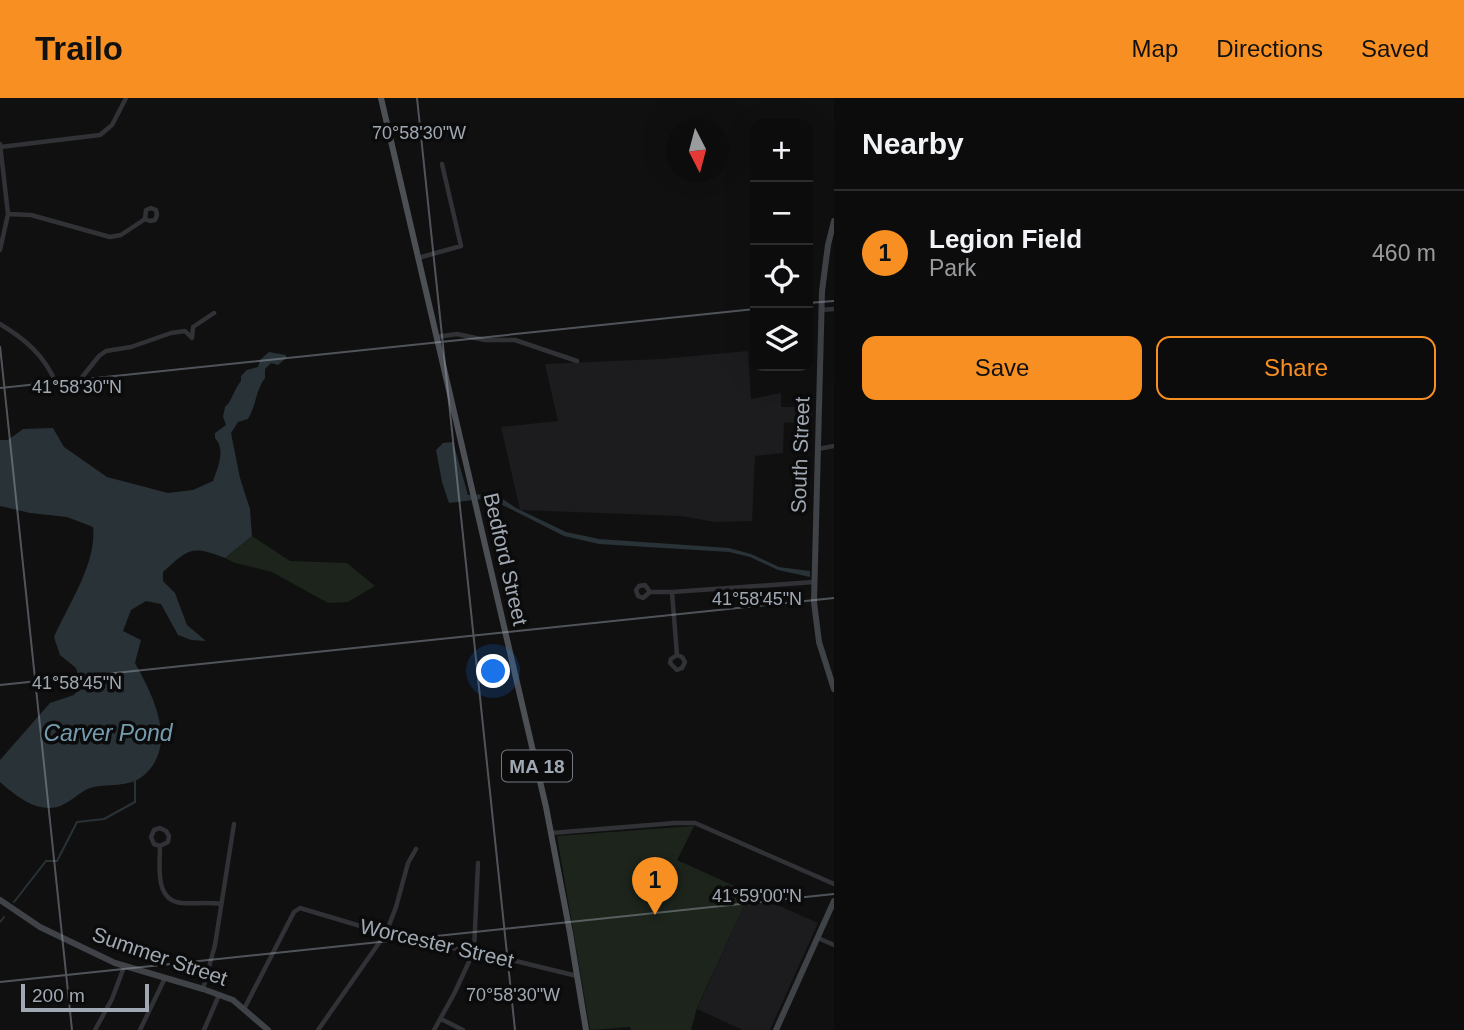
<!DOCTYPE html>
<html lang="en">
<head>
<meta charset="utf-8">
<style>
	:root { --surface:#0c0c0d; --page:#1a1a1b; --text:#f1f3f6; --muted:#9a9b9d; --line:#2c2c2e; --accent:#f78f22 }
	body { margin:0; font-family:Arial,sans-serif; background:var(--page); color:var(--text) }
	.controls { position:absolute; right:21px; top:21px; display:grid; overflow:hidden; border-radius:14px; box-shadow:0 7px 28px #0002 }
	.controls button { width:63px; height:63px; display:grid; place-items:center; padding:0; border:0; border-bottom:2px solid var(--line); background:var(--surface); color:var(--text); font:35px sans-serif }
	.compass { position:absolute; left:666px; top:21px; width:63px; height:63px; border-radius:50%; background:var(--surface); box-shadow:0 7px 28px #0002; rotate:174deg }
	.scale { position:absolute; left:21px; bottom:18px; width:128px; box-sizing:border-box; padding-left:7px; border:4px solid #a0a9b3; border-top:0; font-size:19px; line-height:24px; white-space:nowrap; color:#a0a9b3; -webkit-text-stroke:5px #0b0b0c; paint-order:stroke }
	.you { position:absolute; left:494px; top:574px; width:24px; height:24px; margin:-18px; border:5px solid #fff; border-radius:50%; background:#1a73e8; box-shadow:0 0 0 10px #1a73e833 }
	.badge { display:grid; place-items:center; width:46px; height:46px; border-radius:50%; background:var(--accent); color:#111; font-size:23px; font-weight:700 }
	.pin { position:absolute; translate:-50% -58px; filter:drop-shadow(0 2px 4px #0008) }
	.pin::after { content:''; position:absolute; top:37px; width:24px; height:21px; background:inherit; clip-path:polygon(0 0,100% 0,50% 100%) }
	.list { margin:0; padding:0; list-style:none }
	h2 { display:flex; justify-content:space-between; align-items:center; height:91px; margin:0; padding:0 28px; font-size:30px }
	h2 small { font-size:23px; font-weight:400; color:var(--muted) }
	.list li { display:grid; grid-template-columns:46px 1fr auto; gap:21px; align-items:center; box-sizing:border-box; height:126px; padding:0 28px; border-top:2px solid var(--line) }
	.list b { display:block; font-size:26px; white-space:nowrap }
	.list p { margin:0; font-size:23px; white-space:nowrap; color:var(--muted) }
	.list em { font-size:23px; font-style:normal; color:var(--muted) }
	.actions { display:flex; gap:14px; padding:21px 28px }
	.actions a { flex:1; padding:16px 0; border:2px solid var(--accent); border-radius:14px; text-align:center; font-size:24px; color:var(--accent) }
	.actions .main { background:var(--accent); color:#111 }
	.icon { flex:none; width:38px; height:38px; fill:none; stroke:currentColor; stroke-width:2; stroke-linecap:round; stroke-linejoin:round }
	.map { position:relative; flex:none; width:834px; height:932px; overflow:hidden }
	header { display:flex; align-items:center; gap:42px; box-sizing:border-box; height:98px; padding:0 35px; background:var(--accent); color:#111 }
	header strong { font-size:33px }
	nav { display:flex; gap:38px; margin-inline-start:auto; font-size:24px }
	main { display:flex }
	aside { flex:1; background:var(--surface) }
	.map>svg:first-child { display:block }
</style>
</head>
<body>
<header>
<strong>Trailo</strong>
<nav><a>Map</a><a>Directions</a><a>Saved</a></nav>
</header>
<main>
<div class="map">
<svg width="834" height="932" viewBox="0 0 834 932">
	<rect width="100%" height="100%" fill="#101011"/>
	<path fill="#1c1c1e" d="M748,253L751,301L781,295V309H812V323L784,325L783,355L755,358L752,423L715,424L681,418L520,412L501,329L558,323L545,266L661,261Z
		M750,795L818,825L770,932H743L697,911Z"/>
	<path fill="#1c241c" d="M252,438L290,463L347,465L375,488L348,504L328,505L272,474L235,465L225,460Z
		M694,728L677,762L750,795L697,910L691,932H631L630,929L590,932L557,738Z"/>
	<path fill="#283237" d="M269,254L286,257V260L278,267L271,265L265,271V280C256,292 256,308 248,321L238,324L231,335L240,380L250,411L252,438L225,460C192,447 189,450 163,474V483L175,495L187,527L206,543L191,542L178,537L161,506L146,503L131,512L123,533L141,542L135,565C153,597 179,648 143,678C129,690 107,685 90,690C79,694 69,706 57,709C35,714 15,697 0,684V662L50,605L74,597L81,588L76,570L60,557L54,539C68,507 97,465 93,429L67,419L30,415L0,408V342H8L23,331L53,330L64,349L107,379L168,395L193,392L213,383C218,369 226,352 215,340V335L226,327L223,319L225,309C231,305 234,291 241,283V278L247,272L258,269L260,262Z
		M453,344L468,397L489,396L500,399L516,410L566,434L599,441L729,450L751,456L779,469L810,473V479L778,472L750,459L729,454L599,446L564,438L489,400L449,405L442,384L436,352L443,345Z"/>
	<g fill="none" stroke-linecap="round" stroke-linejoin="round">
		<path stroke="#283237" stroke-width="2" d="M14,804L46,763H57L77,724L104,721L135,704V680
			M0,824L4,819"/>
		<path stroke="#313236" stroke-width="4.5" d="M0,46L8,116L0,152
			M0,49L100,37L112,27L126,0
			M8,116L31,117L110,139L121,137L145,121L150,123L155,122L157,117L156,112L151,110L146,112L145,121
			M418,160L461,148L442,66
			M821,212L834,211
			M0,226C25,241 44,257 56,285L75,288L99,258L106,253L131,249L171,235L185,233L192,240L193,229L214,215
			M436,239L457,236L485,242H515L577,263
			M818,351L834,348
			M650,494L645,487L639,488L636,492L638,498L643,500L650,494H672
			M677,557L682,559L685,564L682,570L677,572L670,565L671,561L677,557L672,494L814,484
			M551,735L675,725H695L834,786
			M160,748L154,746L151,739L154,732L160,730L166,733L169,738L168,744L160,748C160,767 154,803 182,805C195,806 208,804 221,806
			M818,840L834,847
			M203,891L215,847L234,726
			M244,911L294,814L300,810L414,844L483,855L577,878
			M441,921L463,932
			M95,932L112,901L124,869
			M140,932L165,880
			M204,932L219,897
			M318,932L386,835L396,809L408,765L416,751
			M434,932L454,896L474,853L478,765"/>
		<path stroke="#3f4246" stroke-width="6" d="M834,123L828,147L822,193L814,504L819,544L834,591
			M0,802L40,829L115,865L203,891L233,902L268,932
			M776,932L834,803"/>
		<path stroke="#4c5055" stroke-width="6" d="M381,0L546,709L570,835L586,932"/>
	</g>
	<path fill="none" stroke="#a0a9b3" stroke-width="2" stroke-opacity="0.45" d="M417,0L515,932M808,205L834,203M0,248L72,932M0,290L755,211M0,587L834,500M0,884L834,796"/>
	<g text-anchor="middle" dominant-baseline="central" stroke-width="7" stroke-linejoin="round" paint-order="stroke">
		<rect fill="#0b0b0c" stroke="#737a81" stroke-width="2" x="502" y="652.5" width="70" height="31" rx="5"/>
		<g font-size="19" font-weight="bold" fill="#a0a9b3">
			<text x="537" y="668">MA 18</text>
		</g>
		<g font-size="21" fill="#a0a9b3" stroke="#0b0b0c">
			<text transform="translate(800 357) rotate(-88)">South Street</text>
			<text transform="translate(506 461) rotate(77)">Bedford Street</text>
			<text transform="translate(437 845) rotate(13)">Worcester Street</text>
			<text transform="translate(160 858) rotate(19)">Summer Street</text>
		</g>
		<g font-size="23" font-style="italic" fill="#759db0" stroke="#0b0b0c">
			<text x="108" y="635">Carver Pond</text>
		</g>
	</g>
	<g font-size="18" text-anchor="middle" fill="#a0a9b3" stroke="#0b0b0c" stroke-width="7" stroke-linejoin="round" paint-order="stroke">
		<text x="419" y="41">70°58'30"W</text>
		<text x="77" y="295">41°58'30"N</text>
		<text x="757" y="507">41°58'45"N</text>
		<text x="77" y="591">41°58'45"N</text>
		<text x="757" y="804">41°59'00"N</text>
		<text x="513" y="903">70°58'30"W</text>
	</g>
</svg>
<div class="controls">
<button>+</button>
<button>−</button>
<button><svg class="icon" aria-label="locate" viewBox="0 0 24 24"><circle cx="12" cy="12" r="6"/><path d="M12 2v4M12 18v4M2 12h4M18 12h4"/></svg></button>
<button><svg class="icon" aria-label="layers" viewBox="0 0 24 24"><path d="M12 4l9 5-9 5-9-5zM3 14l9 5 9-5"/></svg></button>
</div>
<svg class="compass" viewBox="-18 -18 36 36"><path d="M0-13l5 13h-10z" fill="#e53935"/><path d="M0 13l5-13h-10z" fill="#9a9b9d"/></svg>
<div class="scale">200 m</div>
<div class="you"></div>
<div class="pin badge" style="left:655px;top:817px">1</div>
</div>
<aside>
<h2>Nearby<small></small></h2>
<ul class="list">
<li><span class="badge">1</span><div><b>Legion Field</b><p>Park</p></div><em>460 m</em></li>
</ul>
<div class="actions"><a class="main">Save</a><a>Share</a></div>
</aside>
</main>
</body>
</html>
